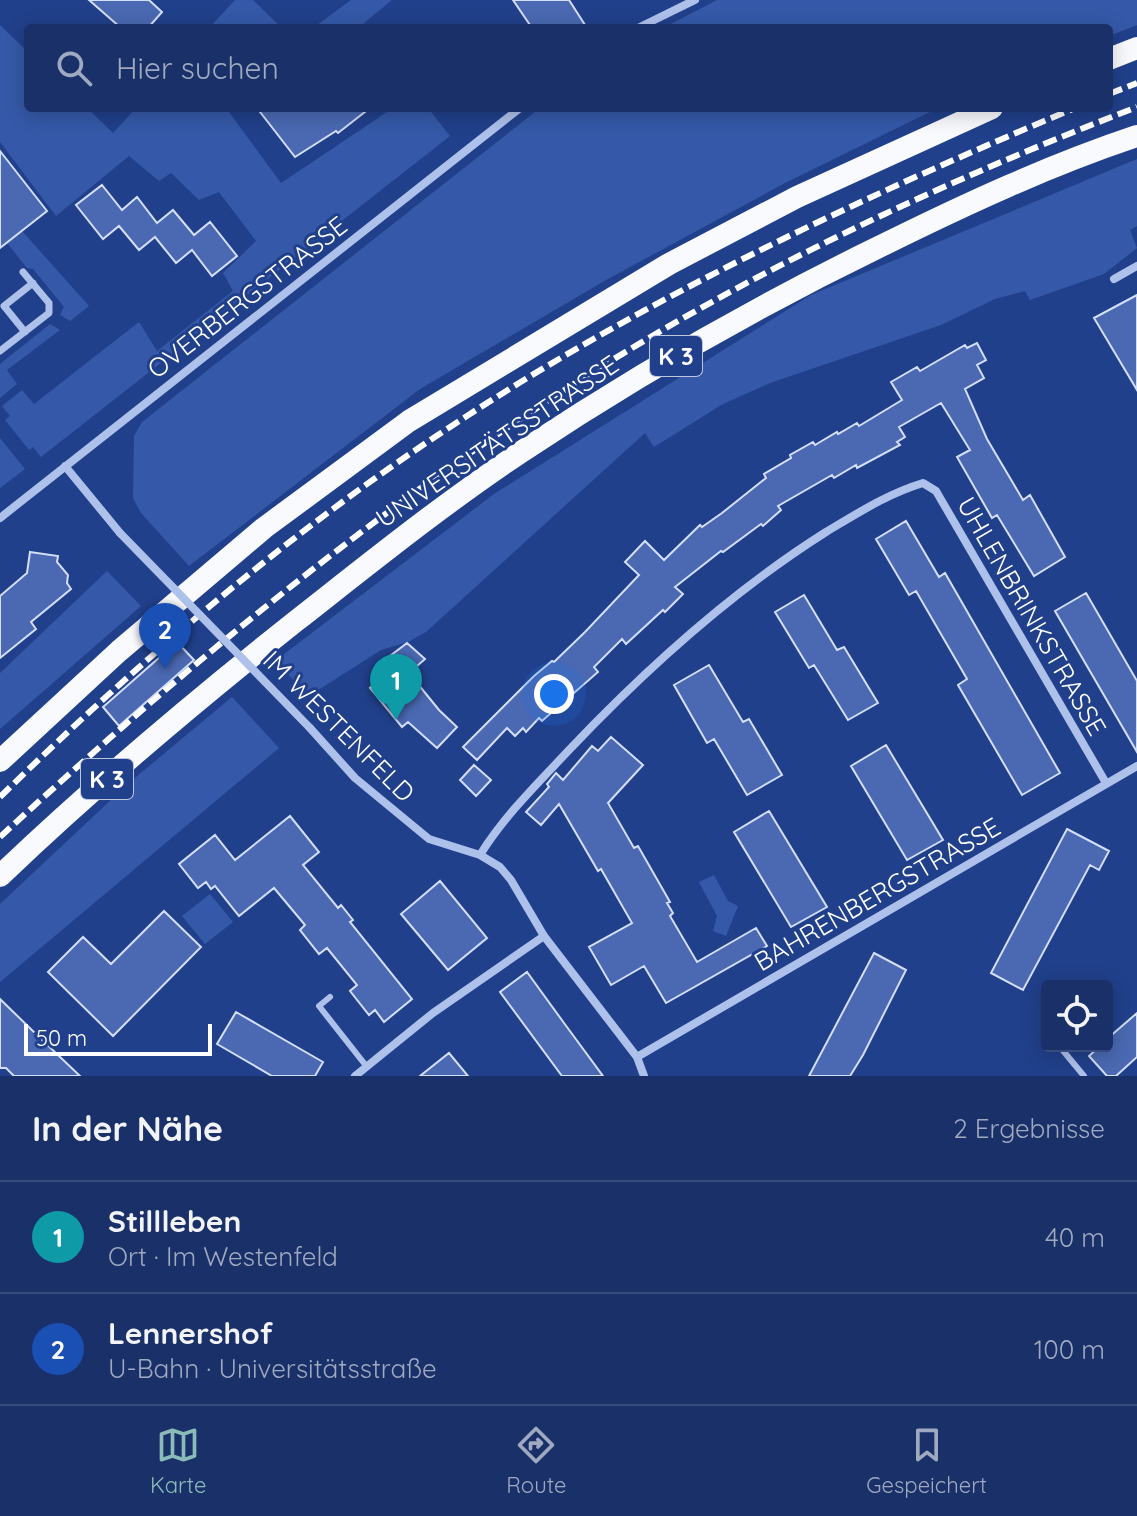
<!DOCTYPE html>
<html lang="de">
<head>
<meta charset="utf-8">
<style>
	:root { --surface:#193068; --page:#22386e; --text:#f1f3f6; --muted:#9fa9c0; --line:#374b7c; --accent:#8bbbb9 }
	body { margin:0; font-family:Quicksand,sans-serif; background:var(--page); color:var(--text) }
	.controls { position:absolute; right:24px; bottom:24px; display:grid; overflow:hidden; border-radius:8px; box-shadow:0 4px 20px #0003 }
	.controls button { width:72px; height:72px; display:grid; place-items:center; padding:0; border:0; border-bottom:2px solid var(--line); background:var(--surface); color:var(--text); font:40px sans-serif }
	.scale { position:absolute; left:24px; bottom:20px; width:188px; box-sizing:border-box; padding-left:8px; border:4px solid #fff; border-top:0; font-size:22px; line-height:28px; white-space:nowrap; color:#fff; -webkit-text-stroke:6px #21408b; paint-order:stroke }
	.you { position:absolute; left:554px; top:694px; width:28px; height:28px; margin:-20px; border:6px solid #fff; border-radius:50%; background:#1a73e8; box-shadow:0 0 0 12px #1a73e833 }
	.badge { display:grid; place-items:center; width:52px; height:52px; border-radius:50%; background:var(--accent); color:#fff; font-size:26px; font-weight:700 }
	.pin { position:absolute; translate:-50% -66px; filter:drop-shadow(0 2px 4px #0008) }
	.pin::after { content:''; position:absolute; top:42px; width:28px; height:24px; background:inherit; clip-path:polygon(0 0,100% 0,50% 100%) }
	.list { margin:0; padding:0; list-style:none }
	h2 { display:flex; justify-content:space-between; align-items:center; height:104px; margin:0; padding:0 32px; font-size:34px }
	h2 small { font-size:26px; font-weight:400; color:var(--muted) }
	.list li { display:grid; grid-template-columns:52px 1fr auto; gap:24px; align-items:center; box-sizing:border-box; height:112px; padding:0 32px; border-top:2px solid var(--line) }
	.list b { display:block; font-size:30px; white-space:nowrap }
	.list p { margin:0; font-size:26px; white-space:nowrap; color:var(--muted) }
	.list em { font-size:26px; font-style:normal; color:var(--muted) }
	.icon { flex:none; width:44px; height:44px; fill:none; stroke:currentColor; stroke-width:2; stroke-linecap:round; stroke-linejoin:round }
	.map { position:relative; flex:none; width:1137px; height:1076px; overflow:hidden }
	.search { position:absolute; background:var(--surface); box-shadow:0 4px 20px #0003; left:24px; right:24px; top:24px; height:88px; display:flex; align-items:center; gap:20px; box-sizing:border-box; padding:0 28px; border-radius:8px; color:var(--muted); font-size:30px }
	.sheet { height:328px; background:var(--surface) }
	nav { display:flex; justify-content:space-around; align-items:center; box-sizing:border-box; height:112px; border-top:2px solid var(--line); background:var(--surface); font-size:22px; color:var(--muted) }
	nav a { display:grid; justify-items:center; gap:4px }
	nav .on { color:var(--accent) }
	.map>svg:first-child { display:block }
</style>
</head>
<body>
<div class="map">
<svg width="1137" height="1076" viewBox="0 0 1137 1076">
	<rect width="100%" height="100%" fill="#21408b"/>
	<path fill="#3559a8" d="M235,0H253L282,28H209Z
		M351,0H392L358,28H313Z
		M717,0H1137V25L1109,36V28H663Z
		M0,25L28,52V108H87L113,133L136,108H226L281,183L393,108H428L450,136L41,457L33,447L29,450L5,420L10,416L2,406L22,390L34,404L139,322L157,351L233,291L223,273L256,241L219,192L199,200L171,173L159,181L129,156L56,216L0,142Z
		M540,108H938L787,182L606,280L420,389L189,566L141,513L133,498L134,436L142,422Z
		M1137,159V226L1130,230L1137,248L1104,274L1030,300L1025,291L995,299L941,325L770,383L723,404L654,447L645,433L426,632L408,642L381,650L309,696L275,661L494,494L811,295Z
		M22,231L89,306L70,321L60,315L64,307L33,269L27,268L7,243Z
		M50,324L60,330L7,370L17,384L0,398V364Z
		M0,438L25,469L0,488Z
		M107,571L141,606L0,729V673Z
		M232,697L279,748L0,982V904L130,782Z
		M714,875L728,901L738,906L726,936L713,931L717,916L699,882Z
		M210,894L233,922L205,944L182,916Z"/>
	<path fill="#4a69b2" stroke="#d3def8" stroke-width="2" d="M89,0H149L162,12L148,28H121Z
		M513,0H569L587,28H532Z
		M257,108H370L338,133L336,131L295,157Z
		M0,151L47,211L0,248Z
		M102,185L122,210L137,197L157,223L173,210L194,235L210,222L237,256L212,276L192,250L176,263L155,237L139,250L119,226L103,239L76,205Z
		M1137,295V390L1094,318Z
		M977,343L986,360L977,365L984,378L965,389L987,439L1023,500L1030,495L1065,557L1034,576L997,515L992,518L957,457L970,450L941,403L899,427L905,437L897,442L900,445L857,468L856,465L834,478L832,475L778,506L781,510L763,526L761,524L723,552L721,551L675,587L683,594L665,612L663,610L626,644L622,639L594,667L598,672L542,721L539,718L526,732L523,728L515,736L507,728L477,760L463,747L534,676L552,661L554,662L585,632L639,575L625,562L645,541L664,560L700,525L702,527L722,513L766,478L764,474L791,458L790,455L813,442L815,445L837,432L838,434L857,423L859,426L902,400L891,382L917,367L920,371L965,345L967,348Z
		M906,521L939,577L945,573L1060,773L1022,795L958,685L967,679L916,591L909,595L876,539Z
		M30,552L58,556L57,562L68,575L67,583L71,589L31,622L36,629L0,658V596L27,573Z
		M1086,593L1137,681V752L1055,611Z
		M804,595L837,650L844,647L878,703L848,720L814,665L809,668L775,612Z
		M177,642L194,660L119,726L103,707Z
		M407,643L425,659L409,673L439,710L457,727L437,748L408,722L402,727L370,688L398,666L390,656Z
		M709,665L743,722L749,719L782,775L747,795L714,739L707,743L674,685Z
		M611,737L643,765L608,803L634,848L638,846L670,902L667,903L673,913L670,916L697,962L756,928L767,946L666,1003L644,966L611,985L589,947L632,923L601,869L598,871L559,804L541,825L526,812L549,787L547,784L556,773L563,780L592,746L598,751Z
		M886,745L943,840L907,860L851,766Z
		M474,765L491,780L476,796L460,780Z
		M769,811L827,907L791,927L734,832Z
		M290,816L319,852L303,865L338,908L341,905L353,920L350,922L412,999L384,1022L375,1010L369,1015L350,991L357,985L327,948L319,954L300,930L305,925L274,888L239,916L215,886L211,889L206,882L198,888L179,864L215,835L235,860Z
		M1067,829L1109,851L1099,870L1090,865L1023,990L991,973Z
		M440,881L487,938L448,970L401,914Z
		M164,911L201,947L113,1036L48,972L83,937L111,964Z
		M874,953L906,970L863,1055L850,1076H809Z
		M527,972L564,1023L603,1076H562L500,992Z
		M0,999L38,1036L80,1076H14L6,1068H0Z
		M236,1012L323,1062L315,1076H272L217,1044Z
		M1137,1013V1057L1116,1076H1107L1089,1056L1100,1046H1107V1039Z
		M449,1053L468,1076H420Z"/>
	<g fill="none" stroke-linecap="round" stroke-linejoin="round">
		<path stroke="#aec1eb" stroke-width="6" d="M330,997L319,1006L367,1067
			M1060,1047L1084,1076"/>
		<path stroke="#aec1eb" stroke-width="7" d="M25,332L4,306L33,283
			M0,351L49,313V303L23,272"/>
		<path stroke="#aec1eb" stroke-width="8" d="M638,28L695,0
			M1114,279L1137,266
			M65,466L120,533
			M0,518L520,108
			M310,728L355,778L429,839L480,855L500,867L511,880L544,936L637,1057L644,1076
			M480,855C505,815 538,783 570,749C647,668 731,592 826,532C858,513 887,494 923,483L936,491L1106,783
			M637,1057L1137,766
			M355,1076L433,1013L544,936"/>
		<path stroke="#f9fafe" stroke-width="22" d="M1109,59L1137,48
			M0,761L119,651L264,528L409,421L669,264L797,197L992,108
			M0,876C94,786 194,702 296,621C370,563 443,504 521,452C638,374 759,305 885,244C966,204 1050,165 1137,136"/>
		<path stroke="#fff" stroke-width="6" stroke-dasharray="14 6" stroke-linecap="butt" d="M1109,94L1137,83
			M0,797C144,656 300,523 470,414C660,291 867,195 1075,108
			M0,837C191,661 392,495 614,359C780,257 956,177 1137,107"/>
		<path stroke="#aec1eb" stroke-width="8" d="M120,533L310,728"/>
	</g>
	<g text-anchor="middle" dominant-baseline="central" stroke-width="6" stroke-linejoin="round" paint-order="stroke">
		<g fill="#21408b" stroke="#bcc6dc" stroke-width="2">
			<rect x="650" y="336" width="52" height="40" rx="6"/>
			<rect x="81" y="759" width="52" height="40" rx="6"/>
		</g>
		<g font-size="24" font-weight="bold" fill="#fff">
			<text x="676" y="356">K 3</text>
			<text x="107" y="779">K 3</text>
		</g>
		<g font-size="26" fill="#fff" stroke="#21408b">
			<text transform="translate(247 297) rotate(-38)">OVERBERGSTRASSE</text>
			<text transform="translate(497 441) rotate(-34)">UNIVERSITÄTSSTRASSE</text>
			<text transform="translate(1032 616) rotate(60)">UHLENBRINKSTRASSE</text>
			<text transform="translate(339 726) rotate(45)">IM WESTENFELD</text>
			<text transform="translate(877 894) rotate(-30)">BAHRENBERGSTRASSE</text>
		</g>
	</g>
</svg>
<div class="controls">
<button><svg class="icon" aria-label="locate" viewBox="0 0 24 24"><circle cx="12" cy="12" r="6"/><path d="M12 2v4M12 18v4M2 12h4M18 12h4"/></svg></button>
</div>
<div class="scale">50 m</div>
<div class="you"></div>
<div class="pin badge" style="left:396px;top:720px;background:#0f9aa8">1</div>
<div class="pin badge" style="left:165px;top:669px;background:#1a4fb4">2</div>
<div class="search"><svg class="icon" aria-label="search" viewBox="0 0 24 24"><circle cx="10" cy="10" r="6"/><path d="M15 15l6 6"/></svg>Hier suchen</div>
</div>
<section class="sheet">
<h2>In der Nähe<small>2 Ergebnisse</small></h2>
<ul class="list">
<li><span class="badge" style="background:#0f9aa8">1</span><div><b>Stillleben</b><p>Ort · Im Westenfeld</p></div><em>40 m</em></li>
<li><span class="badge" style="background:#1a4fb4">2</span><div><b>Lennershof</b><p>U-Bahn · Universitätsstraße</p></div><em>100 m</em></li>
</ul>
</section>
<nav>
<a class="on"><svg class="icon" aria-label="map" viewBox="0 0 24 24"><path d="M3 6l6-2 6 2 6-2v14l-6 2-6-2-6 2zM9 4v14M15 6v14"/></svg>Karte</a>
<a><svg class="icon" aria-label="directions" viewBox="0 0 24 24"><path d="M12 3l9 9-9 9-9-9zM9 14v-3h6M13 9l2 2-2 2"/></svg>Route</a>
<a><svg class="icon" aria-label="saved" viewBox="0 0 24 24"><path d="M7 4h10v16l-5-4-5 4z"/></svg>Gespeichert</a>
</nav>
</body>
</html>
